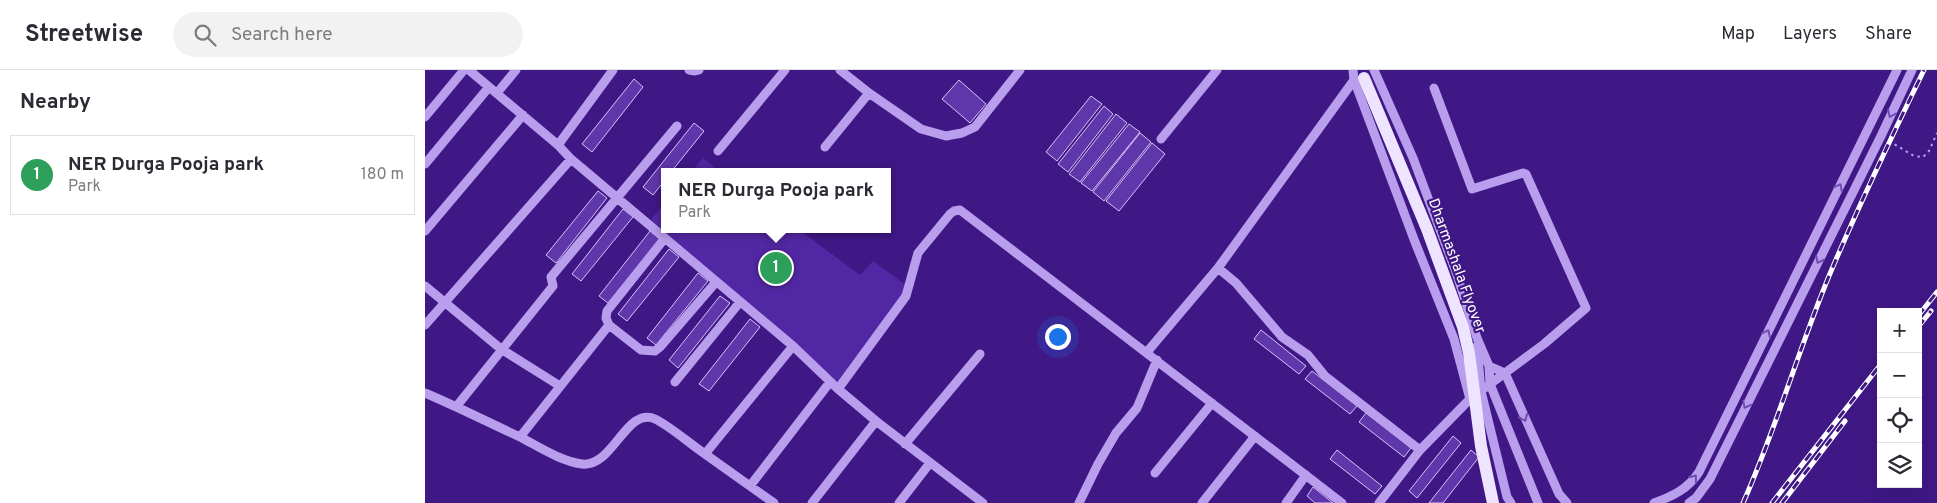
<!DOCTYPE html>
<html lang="en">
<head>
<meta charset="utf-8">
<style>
	:root { --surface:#fff; --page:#f2f2f3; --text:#2b2b33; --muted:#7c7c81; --line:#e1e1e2; --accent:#658a45 }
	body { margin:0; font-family:Overpass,sans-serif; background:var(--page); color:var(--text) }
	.controls { position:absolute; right:15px; bottom:15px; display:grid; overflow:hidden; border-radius:0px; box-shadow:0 5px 20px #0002 }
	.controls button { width:45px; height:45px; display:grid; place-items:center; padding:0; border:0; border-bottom:1px solid var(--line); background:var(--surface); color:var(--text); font:25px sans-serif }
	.you { position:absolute; left:632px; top:266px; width:18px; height:18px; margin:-12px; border:4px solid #fff; border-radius:50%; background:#1a73e8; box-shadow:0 0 0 8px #1a73e833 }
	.badge { display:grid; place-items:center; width:32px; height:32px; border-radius:50%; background:var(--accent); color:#fff; font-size:16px; font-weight:700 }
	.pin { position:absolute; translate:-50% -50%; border:2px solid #fff; box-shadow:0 1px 5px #0006 }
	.popup { position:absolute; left:236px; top:98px; width:230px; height:65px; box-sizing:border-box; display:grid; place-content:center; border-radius:0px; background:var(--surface); filter:drop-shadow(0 1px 4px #0005); font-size:16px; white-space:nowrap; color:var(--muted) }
	.popup b { font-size:19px; color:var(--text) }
	.popup::after { content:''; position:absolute; left:50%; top:100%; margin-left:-10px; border:10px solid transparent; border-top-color:var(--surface) }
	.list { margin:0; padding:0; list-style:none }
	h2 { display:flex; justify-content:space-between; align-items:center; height:65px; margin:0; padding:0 20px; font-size:21px }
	h2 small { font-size:16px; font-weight:400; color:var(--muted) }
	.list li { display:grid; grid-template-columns:32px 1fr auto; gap:15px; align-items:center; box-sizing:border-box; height:80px; margin:0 10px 10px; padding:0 10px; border:1px solid var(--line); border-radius:0px }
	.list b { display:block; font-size:19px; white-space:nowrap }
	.list p { margin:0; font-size:16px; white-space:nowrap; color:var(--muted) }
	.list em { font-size:16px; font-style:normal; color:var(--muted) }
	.icon { flex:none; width:28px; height:28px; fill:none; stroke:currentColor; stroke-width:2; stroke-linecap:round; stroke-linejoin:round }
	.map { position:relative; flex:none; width:1512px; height:433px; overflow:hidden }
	header { display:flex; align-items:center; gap:30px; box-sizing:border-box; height:70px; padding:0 25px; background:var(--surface); border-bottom:1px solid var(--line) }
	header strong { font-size:24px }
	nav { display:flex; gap:28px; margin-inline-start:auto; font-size:18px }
	.search { width:350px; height:45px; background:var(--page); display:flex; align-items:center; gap:12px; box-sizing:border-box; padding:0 18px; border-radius:28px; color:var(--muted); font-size:19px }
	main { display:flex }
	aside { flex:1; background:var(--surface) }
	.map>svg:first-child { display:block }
</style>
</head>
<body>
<header>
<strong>Streetwise</strong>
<div class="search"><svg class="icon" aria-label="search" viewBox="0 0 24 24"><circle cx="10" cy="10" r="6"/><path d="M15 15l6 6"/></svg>Search here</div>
<nav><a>Map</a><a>Layers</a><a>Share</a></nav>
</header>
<main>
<aside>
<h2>Nearby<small></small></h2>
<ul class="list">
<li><span class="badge" style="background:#2e9e5b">1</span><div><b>NER Durga Pooja park</b><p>Park</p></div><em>180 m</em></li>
</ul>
</aside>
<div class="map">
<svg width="1512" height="433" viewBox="0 0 1512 433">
	<rect width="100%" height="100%" fill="#3f1886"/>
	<path fill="#5227a3" d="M278,88L296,102H266Z
		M240,133V159H373L435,205L448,191L481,215V226L411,317L224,152Z"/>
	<path fill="#6037ab" stroke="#d6c3f9" d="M209,9L218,17L167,82L157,74Z
		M534,10L561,34L545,53L517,29Z
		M666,26L677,34L632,91L621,82Z
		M679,36L688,44L643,102L633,94Z
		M691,44L702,53L655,112L644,104Z
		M269,53L279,61L246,102H240V110L228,125L218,117Z
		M704,54L715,62L667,121L656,113Z
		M715,63L726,72L679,131L668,122Z
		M727,73L740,84L694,141L681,131Z
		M173,121L182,128L131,193L121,185Z
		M198,139L208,147L156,211L147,204Z
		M225,161L235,169L183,233L174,226Z
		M244,179L254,187L202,251L193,244Z
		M273,203L283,211L231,275L222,268Z
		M295,226L305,233L253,298L244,290Z
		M325,249L335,257L284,321L274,314Z
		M836,260L881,296L874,304L829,269Z
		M887,301L932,336L925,344L880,309Z
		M941,343L986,378L979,387L934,352Z
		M1028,366L1036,373L992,428L984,421Z
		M912,380L957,416L950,424L905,389Z
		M1046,380L1054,387L1018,433H1004Z
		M888,417L908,433H890L882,426Z"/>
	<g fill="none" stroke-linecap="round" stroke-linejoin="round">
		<path stroke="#b99eed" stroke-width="2" stroke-dasharray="2.5 4" stroke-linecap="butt" d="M1464,71L1489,86L1498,87L1504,81L1512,63"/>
		<path stroke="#b99eed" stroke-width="9" d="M44,0L133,75
			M188,0L133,75L146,89L368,276L413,319L451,351L558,433
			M264,0L270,1L274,0
			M415,0L444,23L496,59L521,66L537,63L550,57L595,0
			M928,0L929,10L990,172L1029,269L1045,329
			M949,0L988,88L1032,205L1052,268L1064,296L1065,314L1113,433
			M72,23L91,0
			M0,47L39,0
			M736,69L792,0
			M400,77L444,23
			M293,81L360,0
			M0,94L64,17
			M0,161L98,45
			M793,198L811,213L857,267L883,285L900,306L995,380
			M0,216L76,279L135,316
			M0,255L146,89
			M184,255L216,280L230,281L235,277L291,212
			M1052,276L1056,321L1082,427L1086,433
			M722,282L793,198L929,10
			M1064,296L1080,303L1134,424L1142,433
			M250,312L315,232
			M413,319L481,226L493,183L525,144L529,141L535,140L917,433
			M0,323C33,337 65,353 97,368C116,378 136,391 157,394C188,398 201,336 230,349C245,356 265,374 280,384L368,276
			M31,337L128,216L126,207L252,56
			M95,367L184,255L181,248L182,241L240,168
			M480,374L555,284
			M280,384L349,433
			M730,403L787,333
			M325,416L405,312
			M387,433L451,351
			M474,433L505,393
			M654,433L673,394L691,363L712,338L732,290
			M777,433L830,366
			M861,433L881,405
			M954,433L995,380L1045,329L1119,274L1161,238L1101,104L1098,103L1047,119L1009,18
			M1229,433C1248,426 1263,419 1274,402L1472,0
			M1264,433L1271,428L1285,409L1456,66L1487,0"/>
		<g stroke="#fff" stroke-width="5">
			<path id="rail" d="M1493,246L1512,222
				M1493,257L1506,241
				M1318,433C1351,359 1373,281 1404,206C1433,137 1466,68 1499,0
				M1347,433L1456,294
				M1357,433L1420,351"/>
		</g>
		<use href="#rail" stroke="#3f1886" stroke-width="3" stroke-dasharray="9" stroke-linecap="butt"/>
		<path stroke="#efe4ff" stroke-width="12" d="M939,8L1002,159L1038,257L1044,283L1056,376L1068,433"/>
	</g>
	<defs><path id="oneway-chevron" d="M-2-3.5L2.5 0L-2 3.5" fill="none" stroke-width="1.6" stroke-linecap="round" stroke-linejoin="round" transform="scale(1.25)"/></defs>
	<g stroke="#704eaf">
		<use href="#oneway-chevron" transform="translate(1466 44) rotate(115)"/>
		<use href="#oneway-chevron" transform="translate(1414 117) rotate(-64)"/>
		<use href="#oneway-chevron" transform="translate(1394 190) rotate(117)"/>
		<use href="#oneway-chevron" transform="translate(1342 263) rotate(-64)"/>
		<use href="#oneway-chevron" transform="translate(1321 335) rotate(117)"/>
		<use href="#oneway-chevron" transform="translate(1099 348) rotate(67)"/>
		<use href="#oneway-chevron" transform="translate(1269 408) rotate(-52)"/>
	</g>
	<g text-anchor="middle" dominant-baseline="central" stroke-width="4.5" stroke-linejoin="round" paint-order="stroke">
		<g font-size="15" fill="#fff" stroke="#3f1886">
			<text transform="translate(1031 196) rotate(70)">Dharmashala Flyover</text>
		</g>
	</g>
</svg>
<div class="controls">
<button>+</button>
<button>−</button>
<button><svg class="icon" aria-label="locate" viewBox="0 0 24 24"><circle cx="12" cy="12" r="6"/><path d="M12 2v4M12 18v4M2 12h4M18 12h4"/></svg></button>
<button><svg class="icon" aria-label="layers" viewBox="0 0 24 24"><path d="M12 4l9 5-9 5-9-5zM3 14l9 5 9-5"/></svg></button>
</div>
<div class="you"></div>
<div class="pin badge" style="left:351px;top:198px;background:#2e9e5b">1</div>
<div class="popup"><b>NER Durga Pooja park</b>Park</div>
</div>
</main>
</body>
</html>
